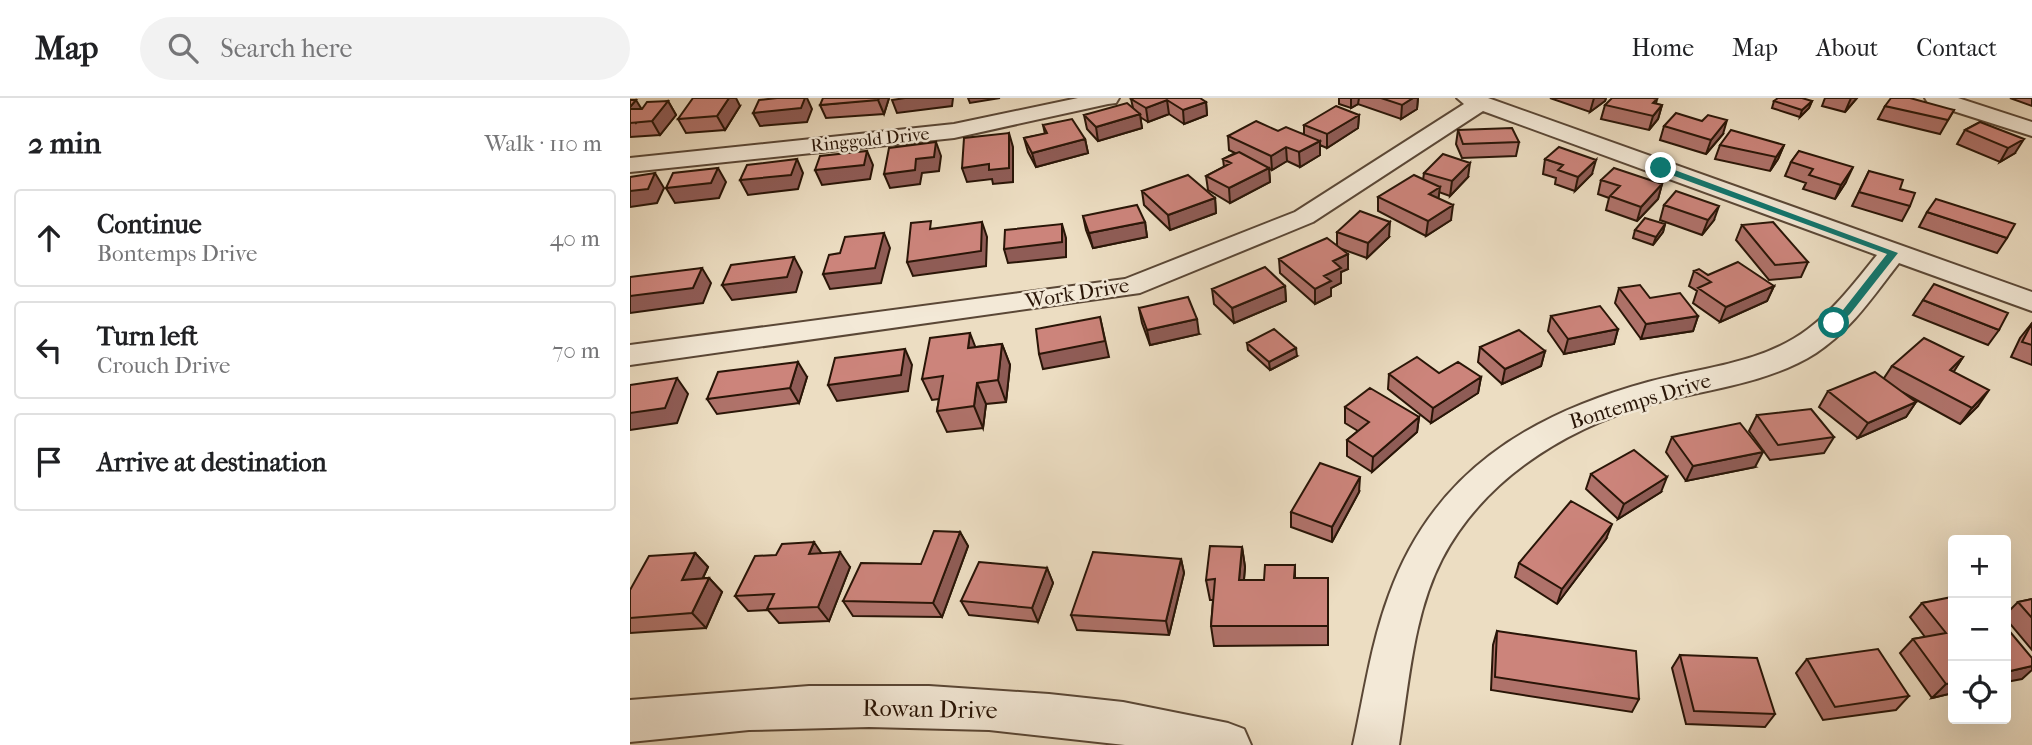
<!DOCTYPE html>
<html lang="en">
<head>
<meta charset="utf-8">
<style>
	:root { --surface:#fff; --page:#f2f2f2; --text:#202124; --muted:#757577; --line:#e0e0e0 }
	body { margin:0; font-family:"IM FELL French Canon",serif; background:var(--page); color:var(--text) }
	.controls { position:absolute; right:21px; bottom:21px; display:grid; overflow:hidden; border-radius:7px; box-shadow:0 7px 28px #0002 }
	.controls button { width:63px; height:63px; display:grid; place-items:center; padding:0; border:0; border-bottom:2px solid var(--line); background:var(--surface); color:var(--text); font:35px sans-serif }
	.stop { position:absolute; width:21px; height:21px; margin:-16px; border:5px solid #0f766e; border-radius:50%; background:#fff }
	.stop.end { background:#0f766e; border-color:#fff; box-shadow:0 2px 7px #0008 }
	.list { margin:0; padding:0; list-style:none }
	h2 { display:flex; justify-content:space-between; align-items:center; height:91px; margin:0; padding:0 28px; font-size:30px }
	h2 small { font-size:23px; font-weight:400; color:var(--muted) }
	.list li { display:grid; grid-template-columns:46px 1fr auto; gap:21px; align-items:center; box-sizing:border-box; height:98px; margin:0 14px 14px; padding:0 14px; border:2px solid var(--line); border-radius:7px }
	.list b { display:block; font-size:26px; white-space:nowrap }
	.list p { margin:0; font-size:23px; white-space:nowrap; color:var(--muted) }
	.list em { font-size:23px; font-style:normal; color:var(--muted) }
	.icon { flex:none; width:38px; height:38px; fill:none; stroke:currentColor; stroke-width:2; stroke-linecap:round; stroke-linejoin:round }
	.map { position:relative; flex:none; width:1402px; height:647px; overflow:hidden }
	header { display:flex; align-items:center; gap:42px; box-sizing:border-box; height:98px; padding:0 35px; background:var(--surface); border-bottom:2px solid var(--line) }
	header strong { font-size:33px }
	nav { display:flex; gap:38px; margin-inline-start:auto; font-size:24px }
	.search { width:490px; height:63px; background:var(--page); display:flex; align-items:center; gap:18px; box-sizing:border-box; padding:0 24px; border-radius:38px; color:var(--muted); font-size:26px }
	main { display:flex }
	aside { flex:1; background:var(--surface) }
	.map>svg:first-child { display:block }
</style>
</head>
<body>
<header>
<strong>Map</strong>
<div class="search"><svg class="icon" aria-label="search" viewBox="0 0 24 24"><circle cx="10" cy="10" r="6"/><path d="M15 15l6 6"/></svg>Search here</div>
<nav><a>Home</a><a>Map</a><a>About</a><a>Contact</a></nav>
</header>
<main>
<aside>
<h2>2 min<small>Walk · 110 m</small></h2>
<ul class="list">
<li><svg class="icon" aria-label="ahead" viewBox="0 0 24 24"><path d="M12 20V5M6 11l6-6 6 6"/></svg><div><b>Continue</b><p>Bontemps Drive</p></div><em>40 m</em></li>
<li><svg class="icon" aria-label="left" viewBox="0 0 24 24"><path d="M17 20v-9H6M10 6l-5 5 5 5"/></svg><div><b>Turn left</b><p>Crouch Drive</p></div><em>70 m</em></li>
<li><svg class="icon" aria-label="arrive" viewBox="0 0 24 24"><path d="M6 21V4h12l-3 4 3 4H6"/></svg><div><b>Arrive at destination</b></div></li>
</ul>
</aside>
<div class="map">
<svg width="1402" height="647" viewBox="0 0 1402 647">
	<rect width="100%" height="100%" fill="#ecddc2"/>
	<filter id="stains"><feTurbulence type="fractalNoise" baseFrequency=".00286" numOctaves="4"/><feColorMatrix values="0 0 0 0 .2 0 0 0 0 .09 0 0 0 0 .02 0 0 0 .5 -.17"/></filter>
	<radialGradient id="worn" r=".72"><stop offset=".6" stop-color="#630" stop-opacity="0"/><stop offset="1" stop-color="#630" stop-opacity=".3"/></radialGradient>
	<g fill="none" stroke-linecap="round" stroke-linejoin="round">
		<g stroke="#5a4736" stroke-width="4">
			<path id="minor" d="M448,0H489L486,5L478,6L324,40L0,74V60L324,26Z
				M827,0H858L1402,194V213L1269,165C1244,197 1221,232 1186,255C1144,282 1089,290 1040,301C948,323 857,375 812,461C783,517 779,586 769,647H723C734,597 741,545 759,497C803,375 898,317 1018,284C1072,269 1132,266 1178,231C1205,211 1226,183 1247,157L853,13L683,124L510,195L0,267V247L495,181L665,114L834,6Z
				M1295,0H1328L1402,24V38L1298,5Z
				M179,588H299L419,596L493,604L598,625L614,631L621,647H495L359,632L239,629L119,632L0,644V602Z"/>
		</g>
		<use href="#minor" fill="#f3e9d7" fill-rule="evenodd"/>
	</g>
	<path fill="#af726a" stroke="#291507" stroke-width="2" d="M259,0L254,16L196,20L190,7Z
		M709,0H788L787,11L771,21L728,6L721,10L709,6Z
		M920,0H976L975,3L960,14Z
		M1195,0H1227L1215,14L1192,8Z
		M1380,0H1402V8Z
		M501,1L576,4L577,17L554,26L539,16L518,24L510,19L512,30L468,43L457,31L454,17L503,10Z
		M1027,1L1026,6L1032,7L1028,21L1019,32L971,21L975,7Z
		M0,2L11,11L38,3L46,17L30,37L0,39Z
		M1144,3H1182L1179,10L1170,19L1142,10Z
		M110,8L95,32L56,35L48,21Z
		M1255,8L1324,12L1310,36L1248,21Z
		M729,17L728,30L697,50L690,47V57L670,69L657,63L642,72L639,71L640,84L600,105L578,92L576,78L594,69L593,61L605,55L599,52L598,38L648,33L674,36V27Z
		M1350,24L1385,55L1370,64L1327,46L1335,32Z
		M413,27L455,41L458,55L406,69L398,54L394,40L415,36Z
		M1034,28L1093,36L1076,56L1030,42Z
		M828,32L889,44L886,58L832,60L826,46Z
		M1090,47H1154L1148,61L1140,73L1085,61Z
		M1169,53L1216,84L1205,101L1173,91L1176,85L1155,78L1161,64Z
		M915,61L962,76L945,93L925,86L926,80L913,76Z
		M1239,73L1270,91L1280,108L1272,123L1222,108Z
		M794,75L838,79L820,98L809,94L808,101L821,122L796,138L748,113V99L793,82Z
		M971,82L1032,86L1028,101L1007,123L976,112L979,100L968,96Z
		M512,93L585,100L586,115L540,132L514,107Z
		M1034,107L1084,122L1072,137L1030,122Z
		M1297,114L1377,140L1367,155L1289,129Z
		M453,118L515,124L517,139L463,150L456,132Z
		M1035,126L1033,134L1023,147L1003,140L1005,132Z
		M1112,127L1178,164L1171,179L1139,182L1106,142Z
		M707,134L759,139L737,160L709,150L718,171L711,174V185L701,190V198L685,206L650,175L649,161L707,148Z
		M1064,173L1078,177L1144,188L1137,203L1090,224L1063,205L1067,193L1059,188Z
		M655,188L656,203L604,225L584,206L582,191Z
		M989,190L1020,200L1068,218L1063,233L1011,241L985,205Z
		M1293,202L1369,232L1358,247L1283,217Z
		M509,210L569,236L520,247L512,225Z
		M921,218L988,231L984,246L934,256L918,233Z
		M1402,225V267L1381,259L1390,240Z
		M617,245L667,258L640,272L618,252Z
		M372,246L380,267L376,304L356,306L353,330L317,334L307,313L309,301L302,302L292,281L346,249Z
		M850,249L915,253L911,268L872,286L848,264Z
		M1333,259L1323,274L1348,308L1330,326L1272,294L1286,304L1276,319L1228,340L1189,309L1198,293L1254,280L1262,268Z
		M809,275L851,279L848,295L801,325L758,291L759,276Z
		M177,279L169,305L87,316L77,301Z
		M715,309L789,319L787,334L742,374L717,358V342L728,333L715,325Z
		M1127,317L1204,339L1194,355L1140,362L1119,333Z
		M1042,339L1125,369L1056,383L1036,354Z
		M961,376L1031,394L988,421L956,391Z
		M729,394L702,444L661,429V414Z
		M330,434L338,448L312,519L223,518L213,503L291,466Z
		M976,441L927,506L885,479L889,465Z
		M612,449L615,469L614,482H634L665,467V480H698V547L584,548L581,528L583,502H580L576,482Z
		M65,455L78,469L73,480H79L92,494L76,530L0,535V492Z
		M191,455L220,469L199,523L149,525L138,512L118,513L105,498Z
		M551,461L554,475L539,537L447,532L441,517Z
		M417,470L423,485L408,524L339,517L331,503Z
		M1323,501V595L1302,600L1270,555L1283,541L1295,539L1280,519L1292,505Z
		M1402,501V552L1376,521V516L1388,504Z
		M867,533L1009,601L1002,614L861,592L863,547Z
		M1050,557L1145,616L1135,629L1056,626L1042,570Z
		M1177,561L1279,598L1266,612L1193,622L1166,575Z"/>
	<path fill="#8f5c56" stroke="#291507" stroke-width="2" d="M99,0H106L110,8L95,32L87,18Z
		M175,0H177L182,11L177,24L130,28L123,15Z
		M249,0H259L254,16L248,2Z
		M275,0H323L322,8L267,15L262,2Z
		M338,0H370L340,5Z
		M721,0H729L728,6L721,10Z
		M783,0H788L787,11L771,21L772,7Z
		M964,0H976L975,3L960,14Z
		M1221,0H1227L1215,14Z
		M6,2L14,15L6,25L0,15V9Z
		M537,2L539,16L518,24L516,10Z
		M38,3L46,17L30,37L22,23Z
		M1182,3L1179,10L1170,19L1172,12Z
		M576,4L577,17L554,26L553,12Z
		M1032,7L1028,21L1019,32L1023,18Z
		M510,16L512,30L468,43L466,29Z
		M729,17L728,30L697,50V36Z
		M1097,22L1093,36L1076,56L1081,42Z
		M379,35L383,49V84L363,86L362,81L337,84L332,70Z
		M455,41L458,55L406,69L402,55Z
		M1394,41L1385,55L1370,64L1378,50Z
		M690,43V57L670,69L669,54Z
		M306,44L311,58L309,73L292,75L290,86L260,90L254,76L286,61Z
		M1154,47L1148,61L1140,73L1146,59Z
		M656,49L657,63L642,72L641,58Z
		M237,53L243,67L240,81L192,87L185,72Z
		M167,61L173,75L168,91L118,97L110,82Z
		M966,62L962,76L945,93L948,79Z
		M840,65L838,79L820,98L822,83Z
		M1223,69L1216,84L1205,101L1211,87Z
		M88,70L96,84L89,100L45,105L36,90Z
		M639,70L640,84L600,105L599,90Z
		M25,75L34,90L27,105L0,109V93Z
		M1032,86L1028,101L1007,123L1011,109Z
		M810,89L808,104L799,96Z
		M585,100L586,115L540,132L538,117Z
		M823,107L821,122L796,138L798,123Z
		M1089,108L1084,122L1072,137L1078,122Z
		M352,124L357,139L356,168L283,178L277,164Z
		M515,124L517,139L463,150L459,135Z
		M760,124L759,139L737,160L738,145Z
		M432,126L436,140V159L378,165L374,151Z
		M1035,126L1033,134L1023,147L1026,139Z
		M254,135L260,150L251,185L200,191L193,176Z
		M718,156V171L711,174V185L701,190V198L685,206V191L703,163Z
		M164,159L172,174L166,194L102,202L92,187Z
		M72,170L81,185L73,205L0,215V198Z
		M655,188L656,203L604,225L602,210Z
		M1144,188L1137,203L1090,224L1096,209Z
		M1068,218L1063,233L1011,241L1016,226Z
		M470,219L479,259L413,271L409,256Z
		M567,221L569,236L520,247L517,232Z
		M988,231L984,246L934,256L938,241Z
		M340,235L348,256L338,250Z
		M372,246L380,267L376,304L368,282Z
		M666,250L667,258L640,272L639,264Z
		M275,251L282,267L278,293L207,303L198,287Z
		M915,253L911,268L872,286L875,271Z
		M1333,259L1323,275L1320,272Z
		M168,264L177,279L169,305L160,290Z
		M851,279L848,295L801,325L803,310Z
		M47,280L58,296L47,325L0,332V315Z
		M347,285L356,306L353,330L344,308Z
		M1359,292L1348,308L1330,326L1342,310Z
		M1286,304L1276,319L1228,340L1238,325Z
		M789,319L787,334L742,374L743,359Z
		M1133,354L1125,369L1056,383L1063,368Z
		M730,379L729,394L702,444V429Z
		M1037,379L1031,394L988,421L994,406Z
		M982,426L976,441L927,506L932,491Z
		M330,434L338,448L312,519L303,505Z
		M184,444L194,459L179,456Z
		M612,449L615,469L612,503L609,482Z
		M210,454L220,469L199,523L188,509Z
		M65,455L78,469L65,496L52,482Z
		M551,461L554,475L539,537L536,523Z
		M417,470L423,485L408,524L402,510Z
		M79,480L92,494L76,530L62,515Z
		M1402,568V572L1392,581L1376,584V574Z
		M1323,585V595L1302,600L1316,586Z"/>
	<path fill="#cc847b" stroke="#291507" stroke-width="2" d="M63,0H99L87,18L48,21Z
		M147,0H175L171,10L123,15L129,2Z
		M193,0H249L248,2L190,7Z
		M504,0H570L576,4L553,12L537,2L516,10L501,1Z
		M751,0H783L772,7Z
		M982,0H1023L1027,1L1023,5L1032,7L1023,18L975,7Z
		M1148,0H1172L1182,3L1172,12L1144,3Z
		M1261,0H1280L1324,12L1318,22L1255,8Z
		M0,2H6L0,9Z
		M38,3L22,23L0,25V11H12L17,4Z
		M497,5L510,16L466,29L454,17Z
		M706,8L729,17L697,36L674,27Z
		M1046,15L1072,23L1078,17L1097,22L1081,42L1034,28Z
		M442,21L455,41L402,55L394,40L417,35L413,27Z
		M626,23L648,33L656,29L690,43L669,54L656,49L641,58L598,38Z
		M1350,24L1394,41L1378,50L1335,32Z
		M882,30L889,44L833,46L828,32Z
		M1101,32L1154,47L1146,59L1090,47Z
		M379,35V70L359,72V66L332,70L334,40Z
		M306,44L304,59L286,61L285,72L254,76L259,50Z
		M929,49L966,62L948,79L928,72L933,67L915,61Z
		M237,53L234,67L185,72L190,58Z
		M1169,53L1223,69L1211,87L1179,77L1183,71L1161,64Z
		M609,54L639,70L599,90L576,78L601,65L593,61Z
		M813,56L840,65L822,83L794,75Z
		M167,61L161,77L110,82L117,67Z
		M88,70L81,85L36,90L43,75Z
		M984,70L1032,86L1011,109L980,98L990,88L971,82Z
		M1239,73L1273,82L1270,91L1285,95L1280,108L1229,94Z
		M25,75L18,91L0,93V79Z
		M558,77L585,100L538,117L512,93Z
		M784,77L810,89L799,96L823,107L798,123L748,99Z
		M1046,93L1089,108L1078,122L1034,107Z
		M1306,101L1385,126L1377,140L1297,114Z
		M507,107L515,124L459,135L453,118Z
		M730,113L760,124L738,145L707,134Z
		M1015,120L1035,126L1026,139L1005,132Z
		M301,123L300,131L352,124L351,153L277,164L281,125Z
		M1143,124L1178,164L1145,167L1112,127Z
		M432,126V144L374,151L375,132Z
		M254,135L245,170L193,176L199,157L210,155L215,139Z
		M697,140L718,156L703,163L711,170L694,178L701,183L685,191L649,161Z
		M164,159L157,179L92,187L101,167Z
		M1108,164L1144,188L1096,209L1068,190L1081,184L1064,173L1069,171L1078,177Z
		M635,169L655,188L602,210L582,191Z
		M72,170L63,190L0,198V179Z
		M1304,186L1378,215L1369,232L1293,202Z
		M1010,187L1020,200L1050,195L1068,218L1016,226L989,190Z
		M558,199L567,221L517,232L509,210Z
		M970,208L988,231L938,241L921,218Z
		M470,219L475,243L409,256L406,231Z
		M1402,225V247L1392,244Z
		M644,231L666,250L639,264L617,245Z
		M889,232L915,253L875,271L850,249Z
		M340,235L338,250L372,246L368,282L347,285L344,308L307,313L313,278L292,281L300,240Z
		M1294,240L1333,259L1320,272L1359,292L1342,310L1262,268Z
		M275,251L271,277L198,287L205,260Z
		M787,259L809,275L828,264L851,279L803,310L759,276Z
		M168,264L160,290L77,301L88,274Z
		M1245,274L1286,304L1238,325L1198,293Z
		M47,280L35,310L0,315V287Z
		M740,290L789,319L743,359L717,342L739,324L715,309Z
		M1181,311L1204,339L1148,347L1127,317Z
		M1110,325L1133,354L1063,368L1042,339Z
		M1004,352L1037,379L994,406L961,376Z
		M690,365L730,379L702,429L661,414Z
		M941,403L982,426L932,491L889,465Z
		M304,433L330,434L303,505L213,503L231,465L291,466Z
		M184,444L179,456L210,454L188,509L137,511L144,496L105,498L125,458L146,457L152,446Z
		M580,448L612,449L609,482H634L635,467H665L664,480H698V528H581L585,481L576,482Z
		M463,454L551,461L536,523L441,517Z
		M65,455L52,482L79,480L62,515L0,520V492L19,458Z
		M349,464L417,470L402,510L331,503Z
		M1322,499L1323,501V585L1316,586L1283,541L1316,535L1292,505Z
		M1402,501V520L1388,504Z
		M1376,529L1402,560V568L1376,574Z
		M867,533L1006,553L1009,601L865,579Z
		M1248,551L1279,598L1205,609L1177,561Z
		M1050,557L1127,560L1145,616L1064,613Z"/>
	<path fill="#0f766e" d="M1028,68H1034L1268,155L1220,216L1208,227H1201V223L1213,212L1257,156L1028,72Z"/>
	<g text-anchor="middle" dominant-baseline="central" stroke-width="5" stroke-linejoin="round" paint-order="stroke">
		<g font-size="18" fill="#291507" stroke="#f3e9d7">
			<text transform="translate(240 42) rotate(-6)">Ringgold Drive</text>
		</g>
		<g font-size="21" fill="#291507" stroke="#f3e9d7">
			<text transform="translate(447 195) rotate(-9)">Work Drive</text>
			<text transform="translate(1010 303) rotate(-17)">Bontemps Drive</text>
		</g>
		<g font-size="24" fill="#291507" stroke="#f3e9d7">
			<text transform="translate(300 611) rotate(1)">Rowan Drive</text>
		</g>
	</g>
	<rect width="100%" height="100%" filter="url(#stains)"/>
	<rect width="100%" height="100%" fill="url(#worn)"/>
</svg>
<div class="controls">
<button>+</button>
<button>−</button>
<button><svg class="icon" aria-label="locate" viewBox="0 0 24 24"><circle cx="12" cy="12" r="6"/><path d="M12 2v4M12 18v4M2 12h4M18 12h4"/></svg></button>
</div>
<div class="stop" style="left:1204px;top:225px"></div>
<div class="stop end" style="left:1031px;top:70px"></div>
</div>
</main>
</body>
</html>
